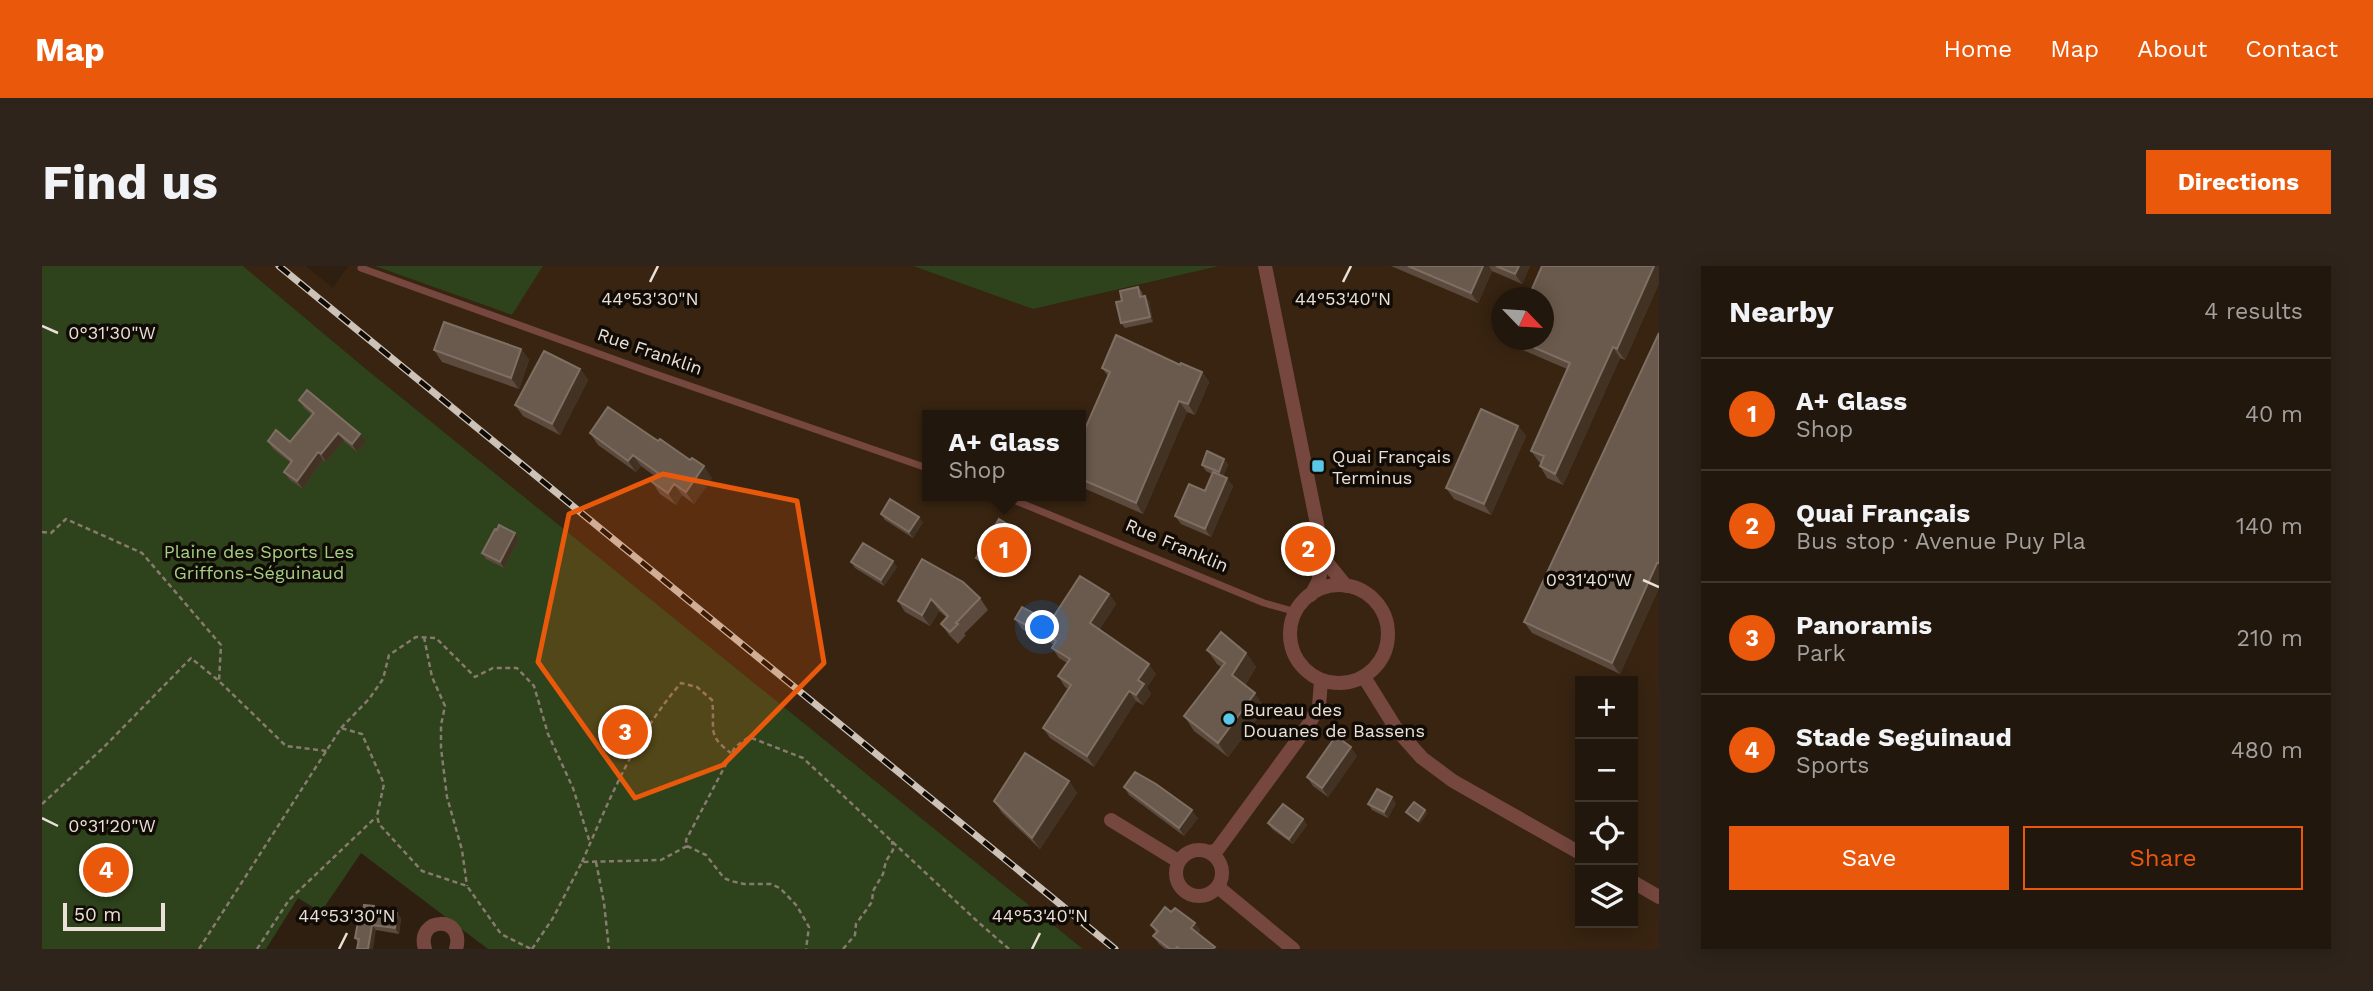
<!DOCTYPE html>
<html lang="en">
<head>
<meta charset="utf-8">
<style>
	:root { --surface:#22170d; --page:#2e241b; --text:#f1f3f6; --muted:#a29f9d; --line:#3f362e; --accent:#ea580c }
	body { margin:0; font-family:"Work Sans",sans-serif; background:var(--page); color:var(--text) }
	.controls { position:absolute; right:21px; bottom:21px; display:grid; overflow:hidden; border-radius:0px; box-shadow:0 4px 18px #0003 }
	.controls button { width:63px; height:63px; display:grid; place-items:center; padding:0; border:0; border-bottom:2px solid var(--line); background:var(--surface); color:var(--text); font:35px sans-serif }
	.compass { position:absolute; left:1449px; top:21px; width:63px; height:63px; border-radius:50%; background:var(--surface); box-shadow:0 4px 18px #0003; rotate:115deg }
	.scale { position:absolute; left:21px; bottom:18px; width:102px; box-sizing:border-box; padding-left:7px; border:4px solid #eae0d7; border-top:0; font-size:19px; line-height:24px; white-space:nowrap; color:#eae0d7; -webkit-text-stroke:5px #110b06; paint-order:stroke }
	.you { position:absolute; left:1001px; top:362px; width:24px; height:24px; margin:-18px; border:5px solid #fff; border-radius:50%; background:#1a73e8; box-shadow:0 0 0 10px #1a73e833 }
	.badge { display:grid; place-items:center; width:46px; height:46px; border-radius:50%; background:var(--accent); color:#fff; font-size:23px; font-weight:700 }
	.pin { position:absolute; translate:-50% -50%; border:4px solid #fff; box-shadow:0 2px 7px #0006 }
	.popup { position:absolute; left:880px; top:144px; width:164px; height:91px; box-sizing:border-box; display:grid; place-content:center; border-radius:0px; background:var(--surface); filter:drop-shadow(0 2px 5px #0005); font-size:23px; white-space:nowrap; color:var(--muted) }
	.popup b { font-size:26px; color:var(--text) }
	.popup::after { content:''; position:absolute; left:50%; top:100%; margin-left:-14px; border:14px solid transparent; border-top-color:var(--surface) }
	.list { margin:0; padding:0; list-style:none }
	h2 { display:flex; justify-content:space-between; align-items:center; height:91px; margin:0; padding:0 28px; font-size:30px }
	h2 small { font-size:23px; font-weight:400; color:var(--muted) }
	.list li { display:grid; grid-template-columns:46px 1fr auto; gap:21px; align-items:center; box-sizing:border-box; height:112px; padding:0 28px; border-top:2px solid var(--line) }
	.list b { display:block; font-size:26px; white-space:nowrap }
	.list p { margin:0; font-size:23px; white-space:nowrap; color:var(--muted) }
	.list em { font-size:23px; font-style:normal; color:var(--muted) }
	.actions { display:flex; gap:14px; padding:21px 28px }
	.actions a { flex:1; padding:16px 0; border:2px solid var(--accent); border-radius:0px; text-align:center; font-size:24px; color:var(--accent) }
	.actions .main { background:var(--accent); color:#fff }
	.icon { flex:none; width:38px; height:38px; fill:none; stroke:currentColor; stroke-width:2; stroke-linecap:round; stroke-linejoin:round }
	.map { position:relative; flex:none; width:1617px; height:683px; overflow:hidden; border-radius:0px }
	header { display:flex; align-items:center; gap:42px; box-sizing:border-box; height:98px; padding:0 35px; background:var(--accent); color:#fff }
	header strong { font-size:33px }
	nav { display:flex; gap:38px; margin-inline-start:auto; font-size:24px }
	.intro { display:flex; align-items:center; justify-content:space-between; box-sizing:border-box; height:168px; padding:0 42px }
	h1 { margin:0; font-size:49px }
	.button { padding:18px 32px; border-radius:0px; background:var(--accent); color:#fff; font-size:24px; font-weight:700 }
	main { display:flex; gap:42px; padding:0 42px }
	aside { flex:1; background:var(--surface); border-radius:0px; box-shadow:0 4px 18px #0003 }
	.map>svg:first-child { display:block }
</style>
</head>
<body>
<header>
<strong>Map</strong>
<nav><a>Home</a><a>Map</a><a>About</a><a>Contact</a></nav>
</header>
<div class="intro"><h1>Find us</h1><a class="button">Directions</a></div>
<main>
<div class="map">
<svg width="1617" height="683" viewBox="0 0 1617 683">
	<rect width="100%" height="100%" fill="#2e1f11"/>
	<path fill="#382411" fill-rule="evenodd" d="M201,0H264L291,22L306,0H333L470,49L501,0H871L991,43L1177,0H1617V683H1041L324,103ZM1460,32H1502V74H1460ZM885,149H1039V230H885ZM1538,415H1591V657H1538Z"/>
	<path fill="#2e431c" d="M0,0H201L324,103L1041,683H446L319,587L279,646L256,632L224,683H0Z
		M333,0H501L470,49Z
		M871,0H1177L991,43Z"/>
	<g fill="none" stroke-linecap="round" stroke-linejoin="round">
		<path stroke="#877a6e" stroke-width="2.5" stroke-dasharray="5 3.5" stroke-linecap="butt" d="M0,266L9,267L24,253L100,287L179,379L177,415
			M382,371L390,411L403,440L399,459V482L405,531L420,584L425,620
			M299,462L327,433L341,413L347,389L374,371L394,372L433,411L451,402H475L492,420L506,468L531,522L548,577
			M0,538L61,482L149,392L177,415L244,480L285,485
			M645,580L664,589L682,612L689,615L702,618H729L738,622L755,640L767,661L764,683
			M540,596C568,532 593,470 639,417L655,421L670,434C674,463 663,468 689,487
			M554,596L562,637L567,683
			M157,683L299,462L320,468L342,518L335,550L337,558L380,605L425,620L459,668L489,683
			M215,683L247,634L334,551
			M490,683L511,652L540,596L619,594L645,580L644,574L693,481L707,471L761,492L936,656L967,683
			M801,683L813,669L814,658L830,636L831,625L841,608L844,595L851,584L850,575"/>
		<path stroke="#75473e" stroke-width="7" d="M319,2L602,104L885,202
			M962,230L1222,337L1254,346"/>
		<path stroke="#75473e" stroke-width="14" d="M1223,0L1282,293L1304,320
			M1248 368a49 49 0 1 1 98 0a49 49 0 1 1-98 0Z
			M1269,329L1276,316L1282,293
			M1322,411L1355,464L1380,492L1411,515L1538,587
			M1069,554L1136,595
			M1134 607a23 23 0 1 1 46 0a23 23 0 1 1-46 0Z
			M1168,586L1175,584L1263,464L1277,441L1279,414
			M1591,616L1617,631
			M1176,621L1251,683
			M383,683C373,650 424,649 414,683"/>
		<g stroke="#cdc2b8" stroke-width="7">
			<path id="rail" d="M237,0L1073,683"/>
		</g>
		<use href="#rail" stroke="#110b06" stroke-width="4.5" stroke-dasharray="13" stroke-linecap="butt"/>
	</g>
	<path fill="#5b4a3d" d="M1349,0H1488L1480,18L1450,5L1436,37Z
		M1617,0V17L1583,94L1578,92L1521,219L1505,212L1498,200L1499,197L1497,196L1489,185L1525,103L1476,82L1471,74H1502Z
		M1096,21L1100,26L1101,31L1107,35L1111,56L1083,62L1079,57L1080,35Z
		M1617,67V322L1578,408L1490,367L1482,356Z
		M479,83L487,94L477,123L400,96L392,84Z
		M1138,99L1160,106L1167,116L1153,149L1145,146L1101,248L1039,221V172L1066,110L1060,102Z
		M538,103L546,114L518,169L481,150L473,139Z
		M257,134L324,176L315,186L302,175L284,196L281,194L261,223L248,214L242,206L249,197L231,183L226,175L248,176L270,149L262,142Z
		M1476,160L1484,170L1449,249L1412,233L1404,222Z
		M548,167L670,212L652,238L640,229L634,239L618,228L610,216L614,211L599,200L594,206L556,179Z
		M1182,193L1186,199L1181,210L1191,220L1169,271L1139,258L1133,250L1163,225L1170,208L1164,205L1160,199Z
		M839,248L881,256L871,272L843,254Z
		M975,264L981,272L958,311L941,301L934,292Z
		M473,267L477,273L462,302L444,293L440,287Z
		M809,296L855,301L842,320L813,302Z
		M1067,328L1074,338L1057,364L1114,408L1105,421L1109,428L1101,439L1094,435L1052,501L1008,472L1001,462L1026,423L1023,421L1016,410L1025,397L1017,392L1010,382L1012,379L993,367L991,369L980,363L973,353L1008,356Z
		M938,332L946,344L922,368L924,369L916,378L907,369L899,358L905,352L897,345L888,360L863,346L856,335Z
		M1165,384L1204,387L1214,401L1203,419L1223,442L1186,491L1152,465L1142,450L1179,401L1175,398Z
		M1315,490L1286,531L1271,520L1265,511Z
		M1027,515L1035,527L998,583L960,547L952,535Z
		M1082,521L1156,552L1142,570L1087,529Z
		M1354,537L1346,552L1330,544L1326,538Z
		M1261,553L1265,559L1251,578L1230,563L1226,557Z
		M332,640L334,643L359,652L357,668L334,664L316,677L313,672L319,656Z
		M1129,646L1153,657L1158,664L1156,668L1171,683H1123L1117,678L1111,670L1114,667L1109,659Z"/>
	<path fill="#423224" d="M1441,0H1447L1450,5L1436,37L1429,27Z
		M1477,0H1488L1480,18L1473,8Z
		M1612,0H1617V17L1583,94L1575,83Z
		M1103,30L1107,35L1111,56L1108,51Z
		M1571,81L1578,92L1521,219L1513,208Z
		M479,83L487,94L477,123L469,112Z
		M538,103L546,114L518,169L510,158Z
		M1160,106L1167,116L1153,149L1146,138Z
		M1137,135L1145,146L1101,248L1094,237Z
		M1476,160L1484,170L1449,249L1442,238Z
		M296,167L302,175L284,196L279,188Z
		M318,168L324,176L315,186L310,178Z
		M276,186L281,194L261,223L255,215Z
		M591,189L599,200L594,206L586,195Z
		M1182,193L1186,199L1181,212L1177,206Z
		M662,200L670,212L652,238L644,226Z
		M1185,212L1191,220L1169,271L1163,263Z
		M632,218L640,229L634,239L626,227Z
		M877,251L881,256L871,272L867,266Z
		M975,264L981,272L958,311L952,303Z
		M473,267L477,273L462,302L458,296Z
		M851,295L855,301L842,320L839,314Z
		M1615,297L1617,299V322L1578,408L1570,397Z
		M1067,328L1074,338L1055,367L1048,357Z
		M889,333L897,345L888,360L880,349Z
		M986,357L993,367L991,369L984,359Z
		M1204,387L1214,401L1200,423L1190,409Z
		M1107,398L1114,408L1105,421L1109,428L1101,439L1094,429L1096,414Z
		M1087,425L1094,435L1052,501L1045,490Z
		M1213,427L1223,442L1186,491L1176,477Z
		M1309,481L1315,490L1286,531L1280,522Z
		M1027,515L1035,527L998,583L990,572Z
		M1350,531L1354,537L1346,552L1342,546Z
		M1150,544L1156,552L1142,570L1137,562Z
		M1383,544L1386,547L1378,558L1376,555Z
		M1261,553L1265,559L1251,578L1247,573Z
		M355,647L359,652L357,668L353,662Z
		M1153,657L1158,664L1154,670L1149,662Z
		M330,659L334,664L331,683H326Z"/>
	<path fill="#6a5a4d" stroke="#7e6f63" stroke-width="2" d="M1366,0H1441L1429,27Z
		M1454,0H1477L1473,8Z
		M1500,0H1612L1575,83L1571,81L1513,208L1498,200L1502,190L1489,185L1528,97L1475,74H1502V32H1486Z
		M1096,21L1098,31L1103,30L1108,51L1079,57L1074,36L1080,35L1078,25Z
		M402,56L479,83L469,112L392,84Z
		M1617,67V297H1615L1570,397L1482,356Z
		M1074,69L1138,99L1139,97L1160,106L1146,138L1137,135L1094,237L1039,213V172L1068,106L1060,102Z
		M502,85L538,103L510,158L473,139Z
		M265,124L318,168L310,178L296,167L279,188L276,186L255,215L242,206L250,195L226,175L234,164L248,176L272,147L257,134Z
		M566,141L616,175L618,173L648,194L650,192L662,200L644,226L632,218L626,227L610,216L616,207L591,189L586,195L548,167Z
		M1439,143L1476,160L1442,238L1404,222Z
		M1165,185L1182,193L1177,206L1160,199Z
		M1171,206L1185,212L1163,263L1133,250L1147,218L1163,225Z
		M848,233L877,251L867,266L839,248Z
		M957,253L975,264L952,303L934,292Z
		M457,259L473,267L458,296L440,287L453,263L455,264Z
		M821,277L851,295L839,314L809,296Z
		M880,293L921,316L938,332L914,357L916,358L908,366L899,358L906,350L889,333L880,349L856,335Z
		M1038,310L1067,328L1048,357L1107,398L1096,414L1102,418L1094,429L1087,425L1045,490L1001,462L1029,419L1016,410L1028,393L1010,382L1014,375L986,357L984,359L973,353L980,341L1008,356Z
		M1179,366L1204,387L1190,409L1213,427L1176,477L1142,450L1183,397L1165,384Z
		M1294,470L1309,481L1280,522L1265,511Z
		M983,487L1027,515L990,572L952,535Z
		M1093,506L1114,518L1150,544L1137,562L1082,521Z
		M1335,523L1350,531L1342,546L1326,538Z
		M1372,536L1383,544L1376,555L1364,546Z
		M1241,538L1261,553L1247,573L1226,557Z
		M322,639L332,640V643L355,647L353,662L330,659L326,683H315L317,673L313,672L316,656H319Z
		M1123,641L1129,646L1133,642L1153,657L1149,662L1173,681L1171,683H1138L1135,681L1134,683H1128L1111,670L1116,665L1109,659Z"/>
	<path fill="#e8590c" fill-opacity="0.2" stroke="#e8590c" stroke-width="5" stroke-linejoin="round" d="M621,208L755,235L782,397L681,499L593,532L496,396L527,248Z"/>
	<path fill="none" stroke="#eae0d7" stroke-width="2.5" d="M608,16L616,0M1301,16L1309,0M0,60L16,67M1601,314L1617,321M0,552L16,560M297,683L305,667M990,683L998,667"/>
	<g fill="#5bc7e7" stroke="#110b06" stroke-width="2.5">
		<rect x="1269" y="193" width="14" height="14" rx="3.5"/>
		<circle cx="1187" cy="453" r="7"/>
	</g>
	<g text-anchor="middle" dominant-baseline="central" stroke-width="7" stroke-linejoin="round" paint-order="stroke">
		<g font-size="18" fill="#eae0d7" stroke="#110b06">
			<text transform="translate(608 85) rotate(19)">Rue Franklin</text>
			<text transform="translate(1135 279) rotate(23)">Rue Franklin</text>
		</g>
		<g font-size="18" fill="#eae0d7" stroke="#110b06" text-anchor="start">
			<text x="1290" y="190">Quai Français<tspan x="1290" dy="21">Terminus</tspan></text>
			<text x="1201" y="443">Bureau des<tspan x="1201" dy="21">Douanes de Bassens</tspan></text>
		</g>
		<g font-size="18" fill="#a3d082" stroke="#110b06">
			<text x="217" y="285">Plaine des Sports Les<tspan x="217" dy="21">Griffons-Séguinaud</tspan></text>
		</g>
	</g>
	<g font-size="18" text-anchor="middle" fill="#eae0d7" stroke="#110b06" stroke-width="7" stroke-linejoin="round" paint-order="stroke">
		<text x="608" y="39">44°53'30"N</text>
		<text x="1301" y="39">44°53'40"N</text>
		<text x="70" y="73">0°31'30"W</text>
		<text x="1547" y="320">0°31'40"W</text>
		<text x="70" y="566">0°31'20"W</text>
		<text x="305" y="656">44°53'30"N</text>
		<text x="998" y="656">44°53'40"N</text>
	</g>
</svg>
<div class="controls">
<button>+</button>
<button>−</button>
<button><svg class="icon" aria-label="locate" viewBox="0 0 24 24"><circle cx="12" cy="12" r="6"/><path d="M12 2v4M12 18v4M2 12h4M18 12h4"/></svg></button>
<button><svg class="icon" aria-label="layers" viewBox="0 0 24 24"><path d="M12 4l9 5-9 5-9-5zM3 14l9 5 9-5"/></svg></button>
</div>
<svg class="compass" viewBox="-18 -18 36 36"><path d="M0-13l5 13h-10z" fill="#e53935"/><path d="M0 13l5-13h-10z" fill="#a29f9d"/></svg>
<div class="scale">50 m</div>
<div class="you"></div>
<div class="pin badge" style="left:962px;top:284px">1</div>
<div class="popup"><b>A+ Glass</b>Shop</div>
<div class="pin badge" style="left:1266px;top:283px">2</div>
<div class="pin badge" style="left:583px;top:466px">3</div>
<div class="pin badge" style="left:64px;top:604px">4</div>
</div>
<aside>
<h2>Nearby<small>4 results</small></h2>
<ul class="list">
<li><span class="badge">1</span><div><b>A+ Glass</b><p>Shop</p></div><em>40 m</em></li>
<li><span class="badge">2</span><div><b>Quai Français</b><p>Bus stop · Avenue Puy Pla</p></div><em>140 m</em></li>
<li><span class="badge">3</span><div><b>Panoramis</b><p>Park</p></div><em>210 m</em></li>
<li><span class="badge">4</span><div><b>Stade Seguinaud</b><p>Sports</p></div><em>480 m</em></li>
</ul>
<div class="actions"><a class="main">Save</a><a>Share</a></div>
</aside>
</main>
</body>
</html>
